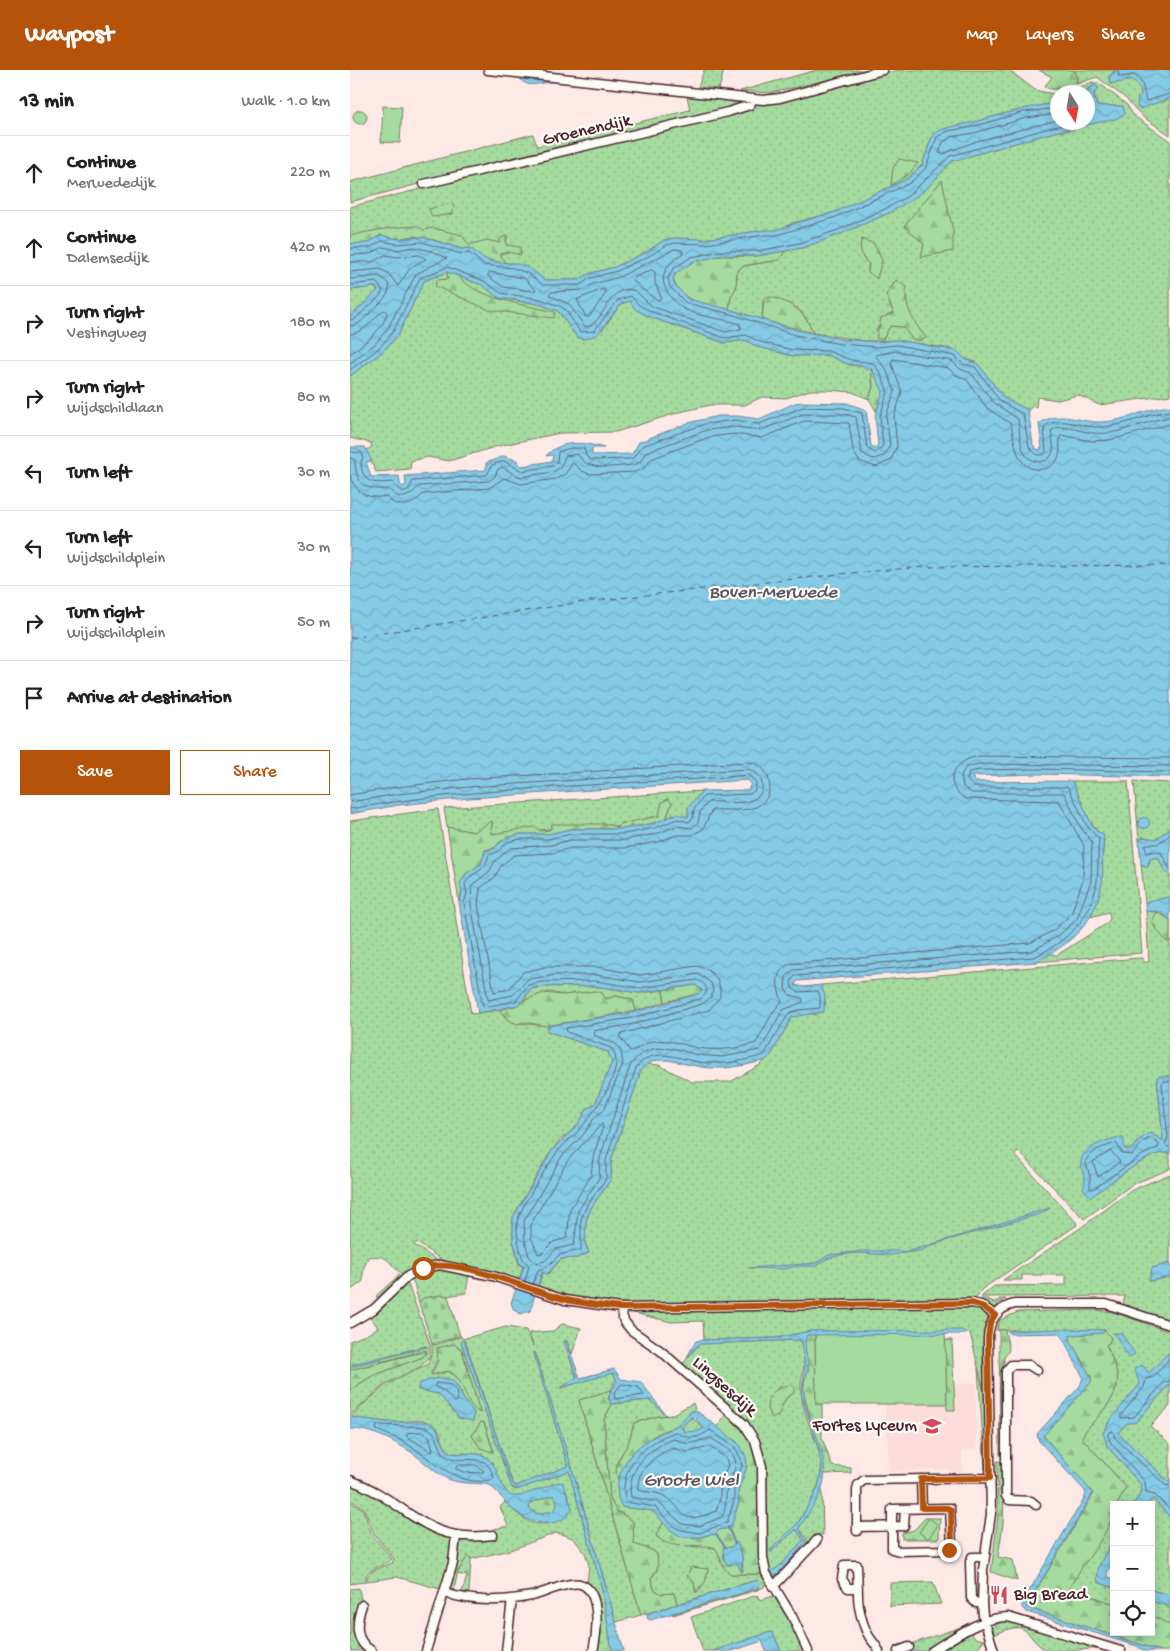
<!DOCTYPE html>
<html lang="en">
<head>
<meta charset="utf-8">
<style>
	:root { --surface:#fff; --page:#f6f6f6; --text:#202124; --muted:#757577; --line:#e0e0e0; --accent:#b45309 }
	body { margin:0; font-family:"Gochi Hand",sans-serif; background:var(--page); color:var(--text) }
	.controls { position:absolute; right:15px; bottom:15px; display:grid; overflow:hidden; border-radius:0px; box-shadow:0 2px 12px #0003 }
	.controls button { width:45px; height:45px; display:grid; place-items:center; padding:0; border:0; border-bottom:1px solid var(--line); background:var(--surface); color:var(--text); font:25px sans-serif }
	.compass { position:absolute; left:700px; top:15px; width:45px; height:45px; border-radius:50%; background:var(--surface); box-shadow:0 2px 12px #0003; rotate:169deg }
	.stop { position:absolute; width:15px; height:15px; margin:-11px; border:4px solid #b45309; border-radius:50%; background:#fff }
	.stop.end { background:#b45309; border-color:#fff; box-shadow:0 1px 5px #0008 }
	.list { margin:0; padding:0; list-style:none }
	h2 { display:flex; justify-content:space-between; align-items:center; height:65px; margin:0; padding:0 20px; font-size:21px }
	h2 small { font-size:16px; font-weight:400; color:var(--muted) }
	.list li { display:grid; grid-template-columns:32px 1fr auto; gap:15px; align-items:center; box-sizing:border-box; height:75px; padding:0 20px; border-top:1px solid var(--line) }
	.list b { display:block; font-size:19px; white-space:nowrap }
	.list p { margin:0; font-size:16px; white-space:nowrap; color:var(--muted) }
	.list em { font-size:16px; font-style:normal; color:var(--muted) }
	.actions { display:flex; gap:10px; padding:15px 20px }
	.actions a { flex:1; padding:11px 0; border:1px solid var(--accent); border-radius:0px; text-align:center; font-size:18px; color:var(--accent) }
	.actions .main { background:var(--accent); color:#fff }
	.icon { flex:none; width:28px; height:28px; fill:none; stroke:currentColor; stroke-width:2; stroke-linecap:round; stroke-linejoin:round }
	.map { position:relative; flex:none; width:820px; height:1581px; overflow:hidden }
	header { display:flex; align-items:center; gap:30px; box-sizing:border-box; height:70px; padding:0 25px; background:var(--accent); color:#fff }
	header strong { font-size:24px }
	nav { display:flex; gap:28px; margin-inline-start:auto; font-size:18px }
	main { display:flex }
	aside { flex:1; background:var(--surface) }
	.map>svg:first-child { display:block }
</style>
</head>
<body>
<header>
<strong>Waypost</strong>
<nav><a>Map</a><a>Layers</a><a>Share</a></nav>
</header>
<main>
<aside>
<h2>13 min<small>Walk · 1.0 km</small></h2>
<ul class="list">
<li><svg class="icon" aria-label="ahead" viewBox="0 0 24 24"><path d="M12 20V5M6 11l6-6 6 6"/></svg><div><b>Continue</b><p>Merwededijk</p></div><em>220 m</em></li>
<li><svg class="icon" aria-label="ahead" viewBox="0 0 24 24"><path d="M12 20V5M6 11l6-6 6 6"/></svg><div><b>Continue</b><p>Dalemsedijk</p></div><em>420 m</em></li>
<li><svg class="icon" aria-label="right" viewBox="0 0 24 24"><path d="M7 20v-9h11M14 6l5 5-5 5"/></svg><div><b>Turn right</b><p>Vestingweg</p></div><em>180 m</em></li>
<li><svg class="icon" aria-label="right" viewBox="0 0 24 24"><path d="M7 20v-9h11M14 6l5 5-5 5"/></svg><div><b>Turn right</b><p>Wijdschildlaan</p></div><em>80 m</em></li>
<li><svg class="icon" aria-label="left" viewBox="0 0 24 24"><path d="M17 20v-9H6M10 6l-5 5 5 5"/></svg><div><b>Turn left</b></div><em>30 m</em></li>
<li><svg class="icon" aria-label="left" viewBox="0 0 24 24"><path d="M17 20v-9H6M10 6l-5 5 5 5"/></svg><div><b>Turn left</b><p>Wijdschildplein</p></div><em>30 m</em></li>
<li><svg class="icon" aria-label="right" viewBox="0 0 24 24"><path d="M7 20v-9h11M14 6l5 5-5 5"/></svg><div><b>Turn right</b><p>Wijdschildplein</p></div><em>50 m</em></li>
<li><svg class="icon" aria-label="arrive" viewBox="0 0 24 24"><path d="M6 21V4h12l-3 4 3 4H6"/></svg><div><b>Arrive at destination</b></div></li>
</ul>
<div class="actions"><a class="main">Save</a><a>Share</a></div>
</aside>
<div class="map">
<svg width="820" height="1581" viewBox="0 0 820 1581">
	<defs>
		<pattern id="grass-dots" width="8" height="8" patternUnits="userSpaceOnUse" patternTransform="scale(1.25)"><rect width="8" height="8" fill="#a5db9f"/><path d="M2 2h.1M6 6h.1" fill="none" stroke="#90bc89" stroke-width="1.8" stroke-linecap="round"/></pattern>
		<pattern id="forest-firs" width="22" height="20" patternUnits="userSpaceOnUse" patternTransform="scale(1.25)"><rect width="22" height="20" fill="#a5db9f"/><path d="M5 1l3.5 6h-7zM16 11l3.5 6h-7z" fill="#90bc89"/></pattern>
		<pattern id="wetland-marsh" width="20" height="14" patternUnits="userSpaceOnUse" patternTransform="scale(1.25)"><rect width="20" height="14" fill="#a5db9f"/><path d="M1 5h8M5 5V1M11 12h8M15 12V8" fill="none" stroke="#90bc89"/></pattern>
		<pattern id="cemetery-stones" width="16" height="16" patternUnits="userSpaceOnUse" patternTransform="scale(1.25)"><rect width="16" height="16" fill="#a5db9f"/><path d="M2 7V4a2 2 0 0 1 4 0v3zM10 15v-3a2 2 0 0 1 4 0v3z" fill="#90bc89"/></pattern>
		<pattern id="park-tufts" width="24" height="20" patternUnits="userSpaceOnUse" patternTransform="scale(1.25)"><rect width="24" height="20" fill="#a5db9f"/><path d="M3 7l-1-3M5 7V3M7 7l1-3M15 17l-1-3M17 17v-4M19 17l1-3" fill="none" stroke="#90bc89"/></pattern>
		<pattern id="water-waves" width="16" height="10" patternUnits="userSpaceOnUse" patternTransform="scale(1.25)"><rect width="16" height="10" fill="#85cbe6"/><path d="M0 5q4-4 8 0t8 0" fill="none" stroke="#74aec5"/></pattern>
	</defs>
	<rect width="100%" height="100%" fill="#fdeae6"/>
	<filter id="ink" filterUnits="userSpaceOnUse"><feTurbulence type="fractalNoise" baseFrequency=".02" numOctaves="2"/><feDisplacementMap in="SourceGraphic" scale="10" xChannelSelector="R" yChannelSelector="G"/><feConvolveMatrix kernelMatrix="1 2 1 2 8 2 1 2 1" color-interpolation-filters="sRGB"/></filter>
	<g filter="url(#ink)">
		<path fill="#fdddda" d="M626,1313L627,1380H612V1402H599V1399L539,1402L535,1332L601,1314Z"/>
		<path fill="url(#grass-dots)" stroke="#787d65" fill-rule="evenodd" d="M354,0H374L369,19L348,17Z
			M467,0H519L421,23L390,21Z
			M547,0H659L685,20L707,25V33C678,37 653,44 624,52C609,56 597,56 583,64L572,95L557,109L485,142L443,153L426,161L415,160L355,169L314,170L298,181L265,197L238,204L230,210H194C183,201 171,192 156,194L0,174V137C132,102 265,75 397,39L410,32L471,20Z
			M724,0H767L763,2L760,14L783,10L790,18L791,25L813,32L820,28V65L793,47L774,27L747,7L726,14L727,5Z
			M742,12L749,13L777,35L784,46L820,71V325L749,335L728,325L708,330L687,327L686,337L683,336L678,340L654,328L626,292L615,289L601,279L547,270L515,271L463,263C453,236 440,230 413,231L412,250L379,239L381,226L386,218L387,201L393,196L429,190L435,181L452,178L490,164L539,143L576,119L602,91L704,62L723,60L773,36H747L744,24L745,14L735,22H719ZM510,174L528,180L532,193L518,202L519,194L513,188ZM556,218C555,234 560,251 562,268L553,257L540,256L533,269L526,260L538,244L544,243L539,234Z
			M336,21L398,32L397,35L110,103L0,132V112L183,64L187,76L340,40Z
			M97,202L132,215L149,228L189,234L208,241L227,267L234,269L253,259L271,234L280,231L285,239L300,247L374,273L395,270L408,277L443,286L477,285L500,295L521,298L523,316L519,329L502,322L478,320H460L436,328L412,327L395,335H360L330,342L266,362L210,363L148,376L99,391L78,387L61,391L60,399L26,402L16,380L22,377L21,373L0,368V306L32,282L48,265L74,211Z
			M25,217L27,222L0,247V220Z
			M722,711H778L792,883L685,892L700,884L707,885L756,854L760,849L759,842L740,847L749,824L754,769L741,753Z
			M784,711L820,713V759L806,769L792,767L789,771Z
			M352,721L338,738V747L324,744L316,749L322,733H312L309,746C293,747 272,762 258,754L141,764L142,752L124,762L97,757L94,738Z
			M88,739L121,944L150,940C152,943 155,948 158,950C163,953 193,956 199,955L197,961L258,982L262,992L245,1034L237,1039L227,1056L209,1071L198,1086L163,1147V1170L169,1195L173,1196L168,1213L96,1193L66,1172L64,1175L85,1189V1193L73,1196L29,1230L26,1226L51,1203C37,1194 42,1184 18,1187L13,1200V1211L0,1221V751Z
			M804,786L808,787L814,800L820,806V827L795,833L791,794L794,796L799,794L800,789Z
			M796,841L811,842L820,850V1006L807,1008L813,1068L812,1070L789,1069L781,1080L774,1078L731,1094L741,1126C756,1117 806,1075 820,1084V1099L783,1114L734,1149L668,1081L665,1085L726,1152L727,1155L632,1219L623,1232L264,1235L187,1220L193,1202L198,1204L211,1189L226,1188L239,1183L235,1173L236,1151L241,1138L261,1109V1091L291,1000L297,994L309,995L342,1012H380L410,995L421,985L442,947L458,943L467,945L476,934L471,915L789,888H793V892H799Z
			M196,916H245L289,923L313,920L315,932L286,941L283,930L266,926L256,929L240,922L214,925L198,922L173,931L181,919Z
			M820,1104V1193L802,1198L800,1211L820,1207V1251L773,1234L775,1226L631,1227L644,1216L716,1215V1205H672V1210H653L729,1159L782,1120Z
			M87,1197L119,1204L116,1223L71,1230L69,1233L62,1207L73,1201Z
			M57,1212L80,1274V1287L70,1297L35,1314L0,1346V1320L22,1306L73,1287L77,1283L76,1280L0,1300V1297L76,1276L0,1295V1271L18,1264L28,1257L19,1246Z
			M631,1229H637L644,1233L650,1229H656L647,1234L649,1237L640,1238L632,1233Z
			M623,1235L634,1240L639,1252C629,1267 634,1307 635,1326L620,1263L616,1262L460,1261L427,1268L354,1270L353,1251L321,1252L275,1241Z
			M746,1240L763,1242L820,1262V1283L799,1303L792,1295L790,1314L755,1357L757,1376L791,1415L790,1424L783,1435H767L776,1417L732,1368C734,1361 741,1355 746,1349C772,1319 773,1310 756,1275L760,1272L755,1260H646L650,1250L668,1242Z
			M212,1254L231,1258L222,1284L217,1271H214L227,1309L211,1318L261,1303L264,1304L266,1309L261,1320L229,1330L291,1545L266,1552L222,1398L185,1282L184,1284L218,1396L167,1416L163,1414L156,1395L117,1276L114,1270L111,1272L162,1418L166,1420L219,1401L252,1519L262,1581H246L249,1563L237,1514L239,1495L235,1483L224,1469L215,1465L206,1463L160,1480L121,1489L119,1486L108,1501L104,1520L98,1518L109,1470L112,1468L145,1469L144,1459L158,1456L150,1437L155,1432C161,1438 172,1449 180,1452C195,1457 215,1452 222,1438L216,1420L163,1427C149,1420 146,1391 133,1385C123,1382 111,1384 101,1383C91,1377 93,1364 86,1357C74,1345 51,1354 36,1352C24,1350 13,1349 1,1348L15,1333L36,1315L78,1294L82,1283V1274L85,1275L111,1266L112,1269L156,1257L176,1260L183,1276L179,1263L203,1261ZM109,1277L112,1280L130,1343L107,1307L98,1301L88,1305L81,1303L88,1287ZM93,1308C108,1310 108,1319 114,1330C117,1335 121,1338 124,1343L123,1351L109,1348L91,1325L80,1322L69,1314ZM134,1352L143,1380V1382C133,1379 124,1374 122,1363Z
			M450,1270C461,1288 449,1305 451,1322C453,1340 461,1360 468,1377C480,1408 458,1435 443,1461L447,1460L454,1470L432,1494L421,1503L423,1507L430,1502L457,1470L449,1458L472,1418L473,1465L465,1464L464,1472L425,1512L417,1500L415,1400C410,1351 366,1325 331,1296L349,1274ZM441,1315L444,1323L438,1325L419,1345L418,1330L429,1317Z
			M820,1314V1336L800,1356L820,1374V1413L768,1363L777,1353L786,1352Z
			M298,1330L304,1333L317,1346H309L284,1353L279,1372L266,1394L272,1437L303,1441L314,1452L306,1465L308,1468L336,1476L365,1478L370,1484V1491L381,1504H412L416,1512L414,1517L407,1520L410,1515L407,1511L400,1512L327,1534L324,1523L311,1524L304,1519L301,1508L307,1501V1484L302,1480L284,1474L280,1449L267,1441L260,1430L254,1349L262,1334ZM345,1498L358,1499L355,1511L349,1521H345Z
			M341,1347L354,1358L349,1361L336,1363L332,1357Z
			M0,1413L37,1431L64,1452L102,1469L99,1491L90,1519L47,1507L17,1511V1507L22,1501L42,1493L44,1489L23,1462L14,1438L0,1430Z
			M799,1429H803L820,1447V1525L801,1520V1435H796Z
			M0,1432L13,1439L21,1463L42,1489C34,1498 15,1496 15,1512L0,1514Z
			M764,1444V1469L750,1494L748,1512L764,1518V1534L719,1518Z
			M583,1512L591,1534L540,1536V1513Z
			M9,1518L11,1530L5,1550L18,1581H2L0,1574V1519Z
			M407,1525L410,1530L424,1526L439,1551L442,1550L456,1581H431L423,1563L421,1562L363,1581H353L341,1547Z
			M801,1531L820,1537V1555L801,1545Z
			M655,1550L762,1581L743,1579L697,1581C672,1566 682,1547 644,1565L643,1557Z
			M617,1555V1557L601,1565L578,1581H559L563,1579L561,1574Z
			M620,1562L625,1568L634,1570L625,1581H591Z"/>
		<path fill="url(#forest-firs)" stroke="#787d65" fill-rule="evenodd" d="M689,0H724L727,10C721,23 705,20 694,17L702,7Z
			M549,89L568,93L558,105L541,115L543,98Z
			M592,110L603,161V181L571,187L574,174L554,156Z
			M101,133L104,136L103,144L82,147L79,139Z
			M67,156L74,160L83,158L112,165L119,175L136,170L150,173V169L157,165L156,175L170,177L171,185L158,182L150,184L156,194L131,188L121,178L112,179L84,170L64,166L47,169L31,165L18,173L0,174V166C23,160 44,157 67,156Z
			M512,169L524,174L532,190L527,209L518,202L519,194C512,189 508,177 512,169Z
			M435,181L429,190L393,196L387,201L386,218L381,226L379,239C358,235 330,233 323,209C337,179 381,188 407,186C416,185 425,182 435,181Z
			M105,201C119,228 177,235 205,242L204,248L139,240L85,216L87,210L98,209L97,202Z
			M546,210L556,217C555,239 563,251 576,268L568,271L562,269L553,257L540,256L533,269L526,268L531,248L544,243L536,225Z
			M421,227C442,233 455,242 463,263L412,250L414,228Z
			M521,298L534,321L526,341L519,329L523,317Z
			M318,729L322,733L316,749L304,753L273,759H220L199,764H170L151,771L144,778L135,780L131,794L117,803L109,832L97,757L124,762L142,751V764L184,757L191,761L200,760L202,754H258L268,758L270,754L309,746L312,732Z
			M807,842L820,850V872H817L801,853Z
			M345,915L351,917L350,923L315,932L313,920Z
			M245,921L252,923L256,929L266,926L283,930L286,941L195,956L175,952L167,954L158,950L150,940L168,935L173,931L193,923L214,925Z
			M649,1260H655L659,1280L654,1288V1386L650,1385Z
			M754,1260L761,1268L760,1272L756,1275C773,1310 772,1319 746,1349C741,1355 734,1361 732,1368L776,1417L767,1435H764C764,1461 731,1494 719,1519L764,1534V1562H801V1545L820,1555V1581H810L676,1537L743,1425L693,1365L741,1312V1307L720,1270V1265L753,1263Z
			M465,1264L466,1334H472V1368L482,1396L501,1398V1403L475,1404L454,1324V1310L458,1300L454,1271L457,1265Z
			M595,1270H602L605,1340H597Z
			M104,1274L112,1280L130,1343C112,1334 117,1308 98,1301L81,1305L88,1291L87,1278Z
			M77,1281L73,1287L22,1306L0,1320V1300Z
			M628,1298L634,1322V1311L636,1317L638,1400H635Z
			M261,1320L258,1329L262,1334L254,1349L260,1430L267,1441L283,1451L284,1474L302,1480L307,1484L308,1497L301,1508L304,1519L311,1524L324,1523L327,1534L291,1545L229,1330Z
			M363,1328C372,1336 383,1345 391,1355C424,1396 401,1456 412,1504H381C369,1498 373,1487 365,1478C348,1471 319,1483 306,1465L314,1452C326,1468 344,1470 362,1464L364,1465L369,1460L381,1457L389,1431L388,1421L397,1396L387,1372L367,1358L375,1345L363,1333ZM387,1473L392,1486L393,1501H391L387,1493L374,1489V1478L381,1477Z
			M343,1333L345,1340C337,1344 334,1350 327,1355C322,1359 314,1360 309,1363C289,1374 274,1389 269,1411C261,1395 272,1387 278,1373C281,1367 282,1359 284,1353L309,1346L321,1345Z
			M131,1352L134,1353L143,1380L141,1382L131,1378L122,1366Z
			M647,1391L653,1392L655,1399L653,1454L648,1487L663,1490L667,1511L641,1502L648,1446Z
			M200,1426H204C208,1432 208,1435 205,1441L187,1444L179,1438L180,1433Z
			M118,1485L121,1489L119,1523L112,1522L117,1506L107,1504Z
			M341,1497L358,1499L355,1512L346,1523L344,1512L337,1506Z
			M406,1519L407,1520L323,1545L322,1544Z"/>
		<path fill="url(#wetland-marsh)" stroke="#787d65" d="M441,1315L444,1317V1323L436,1328L428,1346L422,1348L417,1340C418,1323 425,1318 441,1315Z"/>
		<path fill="url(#cemetery-stones)" stroke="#787d65" d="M90,1225L98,1226L110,1266L82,1274L69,1233L73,1228Z"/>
		<path fill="url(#park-tufts)" stroke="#787d65" d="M575,1448H590L589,1469H552V1463L564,1460Z"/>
		<path fill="#a5db9f" stroke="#787d65" d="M33,36L52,37L50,73L31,72Z
			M3 47a7 7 0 1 1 14 0a7 7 0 1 1-14 0Z
			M595,1262L597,1334H466L465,1263Z
			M579,1448L588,1455L578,1469L569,1462Z"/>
		<path fill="url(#water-waves)" stroke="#6d869b" fill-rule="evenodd" d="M767,0H820V28L790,39L787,36L788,28L791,25L790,18L783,10L760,14L759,6Z
			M169,7L207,11L206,12C191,11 177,21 169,7Z
			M745,14L749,18L744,24L747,36H773L775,44L765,49L704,62L602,91L576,119L561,130L539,143L491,164L452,178L407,186L372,185L343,192L326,203L323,209L324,214L338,229L382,240L446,260L491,269L527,272L547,270L607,281L615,289L628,294L654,328L678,340L683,375L688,380L692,378L689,354C709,339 730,353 752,352C776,351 797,338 820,336V707L688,704L622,706L625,712L722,711L741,753L746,761L753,764L754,769C751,783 754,798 752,812C747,852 720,875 685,892L447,911L445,915L454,917L471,915L475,926L474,942L442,947L421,985L416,990C402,994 388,997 373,998C364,998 354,998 346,996C326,993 307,982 291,1000L261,1091V1109L241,1138L236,1151L235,1173L239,1183L226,1188L211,1189L197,1204L192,1202L180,1241L170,1244L164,1240L161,1233L174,1196L170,1195L163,1170V1147L203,1079L227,1056L237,1039L245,1034L262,992L258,982L197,961L198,956L281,943L348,924L352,920L345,915L289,923L245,916L192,917L181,919L168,935L128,943L109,832L112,824L110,813L117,803L131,794L135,781L144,778L156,768L170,764H199L220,759H273L304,753L327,744L338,747V738L352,721L398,720L401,714L398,710L119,728L49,735L0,744V377H15L22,391L16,392L21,407L49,406L50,414L53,417L56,414L55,406L136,400V393L154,386L168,391L169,395L172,396L202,391L203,385L196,386C211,369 234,372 254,378H242V385L282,384L289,372L338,353L368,346H387L409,349L445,333L452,332L497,333L516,340L521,376L525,378L528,375L525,346L533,321L521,298L516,300L510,295H500L477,285L443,286L408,277L395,270L375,273L300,247L285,239L280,231L271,234L247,265L234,269L227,267L208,241L189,234L149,228L132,215L97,202L74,211L48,265L32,282L0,306V247L28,220L25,217L0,220V174L18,173L31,165L47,169L72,167L112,179L121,178C141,200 156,187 179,198C184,201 190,206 195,210H229L238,204L265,197L298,181L314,170L324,168L355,169L415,160H426L443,154L485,142L557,109L572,95L583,64C597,56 609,56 624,52C653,44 677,37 707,33L708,52H738V22H735Z
			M788.5 753a5.5 5.5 0 1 1 11 0a5.5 5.5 0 1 1-11 0Z
			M820,759V806L814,800L808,787L800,789L797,797L791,794L789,771L792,767L806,769Z
			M820,827V850L811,842L796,841L795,833L797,831Z
			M810,1006H820V1084C805,1075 756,1117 741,1127L733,1119C737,1109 733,1105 731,1096C728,1077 757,1070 771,1067L774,1069V1078L777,1080C787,1078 789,1066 801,1063L812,1070L813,1068L807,1008Z
			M700,1138L690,1144L591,1172L569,1181L540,1185L509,1183L490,1185L476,1189L467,1196H447L434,1199L399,1198L466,1193L479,1185L512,1181H560Z
			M820,1193V1207L799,1211L802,1198Z
			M711,1259L754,1260L753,1263L720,1265V1270L741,1307V1312L693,1366L743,1423L676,1537L810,1581H794L787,1576L677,1542L672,1538V1533L736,1425L735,1421L689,1371L687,1364L730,1316L733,1307L710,1263L660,1264L658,1261Z
			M612,1260L616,1264L457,1265C452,1276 459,1288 458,1299C458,1305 453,1310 453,1317C455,1349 483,1387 472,1418C468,1431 457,1445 449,1458L456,1472L430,1502L423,1507L420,1503L432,1494L453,1470L447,1460H445L421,1482L420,1480L448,1453L468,1418L472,1399L468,1377L451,1324L455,1299L452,1272L450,1270L349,1274L337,1287L346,1271L351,1270L427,1268L460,1261Z
			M764,1263H771L785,1284L779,1288Z
			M114,1270L159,1404L163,1414L166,1416L218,1396L184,1284L185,1282L222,1398L274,1581H262L252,1519L219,1401L169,1419L162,1418L111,1272Z
			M216,1270L230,1308L264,1299L271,1309L291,1312L315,1344L300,1330L260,1334L259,1326L267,1311L263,1303L210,1318L227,1307L214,1271Z
			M76,1276L77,1277L0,1297V1295Z
			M818,1283L820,1314L786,1352L777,1353L768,1363L820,1413V1447L803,1429L796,1435H783L790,1424L791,1415L757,1376L753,1363L761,1349L790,1314L784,1299L792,1295L799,1303Z
			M93,1308C109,1311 107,1318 114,1330C117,1335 121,1338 124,1343L123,1351L109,1348L89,1324L68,1320L69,1314L81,1309Z
			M343,1340L350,1343L345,1348L341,1347L332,1357L334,1362L349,1361L354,1358L346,1349L351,1344L390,1375L396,1387L397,1396L388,1421L389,1431L381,1458L369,1460L364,1465L361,1464L347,1468L330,1466L319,1459L303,1441L272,1437C258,1413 278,1382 298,1370C307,1364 317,1361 326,1356C332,1352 336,1345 343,1340Z
			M0,1347L36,1352H78L86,1357L95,1378L101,1383C111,1385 123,1382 132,1385C150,1392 147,1416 161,1426H170L209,1412L213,1413L222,1438C217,1448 211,1452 200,1453C168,1454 160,1435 140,1415C125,1412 113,1415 98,1409C85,1403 75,1392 64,1384C46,1372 22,1359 0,1359ZM200,1426H204C208,1432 208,1435 204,1441L187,1444L179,1438L180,1433Z
			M764,1469V1489L757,1503L758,1507L764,1509V1518L748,1512C744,1498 757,1481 764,1469Z
			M387,1472L392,1486V1502L387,1493L379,1495L374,1490L373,1478L381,1477Z
			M407,1510L410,1515L406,1519L300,1550L297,1548L298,1543Z
			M801,1520L820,1525V1537L801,1531Z
			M420,1562L423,1563L431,1581H416L412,1571L382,1581H363Z"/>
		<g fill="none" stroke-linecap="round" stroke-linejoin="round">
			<path stroke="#626476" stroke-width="1" d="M768,0L769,7L784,5C795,12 793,20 796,31L820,24
				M708,44L676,48L624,63L601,67L593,72L589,83L592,84L627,71L708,50
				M731,52L703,57L600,86L558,126L537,138L488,160L450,173L407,181H371L341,187L323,199L318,208L320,217L336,233L381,244L445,265L490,274L527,277L547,275L605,286L613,294L625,297L651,332L673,344L679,377L687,385H693L696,382L694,357C709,345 730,357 747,357C772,358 795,344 820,341
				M0,178H19L32,171L47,174L72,172L111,184L119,183L134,195L163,198L177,203L193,215H230L241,208L267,201L301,185L317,175L325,173L355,174L415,165H427L486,147L560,113L576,98L587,67L598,61L622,57L674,42L708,38
				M325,179L332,180L333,183C316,194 306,208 320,226C324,231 329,236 334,239C352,248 372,248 390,254L391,259L375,262L304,237C296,233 289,222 283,220C257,214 255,255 235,257L219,234L199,225L201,222L233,220L243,214L269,207Z
				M0,185L20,184L33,177L47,180L64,177L81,181L97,188L66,204L38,258L25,274L0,293
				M0,192H22L35,185L47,187L69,185L76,189L61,197L48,216L38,203L30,199L0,202
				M302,200L305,202V213L311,227L309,230C299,227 292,217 283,211L284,208Z
				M140,202L174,208L186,220L183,221L153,217L138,206Z
				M0,209L28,206C51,216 33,230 23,240C15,246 11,256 0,256
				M0,215L26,212L33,220L30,226L5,249L0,250
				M254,219L256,223L239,247H236L227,230Z
				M0,264C15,263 22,249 34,240L37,242C34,260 14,273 0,284
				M0,300L29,278L43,262L70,208L97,197L134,211L151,223L190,229L210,236L216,240L230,262L244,261L268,230L281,226L289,235L302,242L375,268L396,265L410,272L443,280L478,281L501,290L523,293L530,302L538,322L530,346L533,376L525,383L517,378L512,343L494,338L453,337L409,354L385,350L355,354L292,376L282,389L241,390L236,386L234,378H220L208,382L207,392L203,396L172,401L154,391L142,395L137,405L63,411L59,419L54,422L48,419L43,412C27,413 13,416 11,394C11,389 14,389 12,383L0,382
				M0,388L5,390C6,416 15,420 39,419C50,432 59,428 69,416L139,411L145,406L148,399L153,397L165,405L171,407L203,402L211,397L215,386L228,384C237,403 265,396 283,395L290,392L296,382L357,360L385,357L411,360L453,344H494L506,347L512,383L523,389L534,386L540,375L536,346L545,321L536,299L525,285L546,281L602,291L610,299L621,303L643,332L668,349C670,360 669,374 675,384C682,394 700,395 703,381C704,375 702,367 701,361C711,352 731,362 743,363C769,366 794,351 820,347
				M0,405C3,417 11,426 24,427C28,428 33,426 36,427C39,428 40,431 42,432C55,439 65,433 73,424L139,418L154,408L171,414L206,409L215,404L223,393L232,401L240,404L285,402L294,398L301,389L359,367L385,364L412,368L454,351L499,353L503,381L509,391L526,397L541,390L547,376L544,347L552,322L541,292L543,289L598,298L606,305L617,310L637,338L661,354C665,372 666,403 693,399C700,398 705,394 708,388C712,380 708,372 711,365L742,371L760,370L820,354
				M0,725L47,717L118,709L397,692C421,692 429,727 406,737C393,742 375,739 362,740L353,759L342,765H326L308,772L275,778H221L202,783L164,785L151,796L144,808L130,818L128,834L144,922L159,919L173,902L195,897H247L290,905L347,896L358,900L367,908L370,918V927L359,940L271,964L270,967L281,982C289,978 296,972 305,971C321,969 333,975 348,978C366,981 389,979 406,973L423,942L432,931C427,917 423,903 439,894L680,873L704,860L721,844L733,810L734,776L709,731L616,729C590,714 604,689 630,686L820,688
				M0,732L48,724L119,717L397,699C413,701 419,724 402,730C389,735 372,731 358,732L350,742L348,753L342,758L327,756L306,764L274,770H221L201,775L160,778L145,791L139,802L122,815L121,834L138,930L163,925L178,909L206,905H246L290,912L349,904L361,913L363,920L361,927L352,934L284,954L243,961L244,965L266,974L271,981L273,994L254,1040L245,1047L234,1064L212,1086L174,1151L175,1171L179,1186L186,1193L195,1191L206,1179L224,1175L228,1141L249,1108L250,1088L280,996L286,988L294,982L306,978L327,979L347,985L372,987L410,980L433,940L453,932L452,928L440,925L435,919L436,907L443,900L682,881L708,866L727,849L741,811L742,772L731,758L714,723H622L613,717L611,705L616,697L628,694L820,696
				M0,739C95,722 192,718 288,712C325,710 362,709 398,705L406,712L405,720L400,724L354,726L344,739L343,748L339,752L327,749L305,758L274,764H221L199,769H171L158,772L147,782L139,785C133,806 123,799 115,814L117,824L114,833L133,937L166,931L178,915L191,912L246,911L289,918L347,910C357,913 361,923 350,929L282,948L216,958L217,962L261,978C279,997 243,1043 231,1058C225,1066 215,1072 209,1080C200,1091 168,1141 167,1153C166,1161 170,1184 174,1191C176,1193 178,1194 179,1196L175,1211
				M820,765L807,774H797L795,776L797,783L804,781L811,783L820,799
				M820,1011H814L812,1014L818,1067L815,1075L820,1078
				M252,1054L253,1057L243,1087L241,1106L220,1139L217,1168L203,1172L192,1183L188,1184L181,1167V1154L218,1090Z
				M800,1068L809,1074V1077L794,1084L743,1119H740V1106L736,1094L737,1088L748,1079L766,1073L773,1084L782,1085L793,1072Z
				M761,1081L770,1092L748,1107L743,1092Z
				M183,1214L188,1200L197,1197L209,1185L231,1180V1149L237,1135L256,1109V1090L286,998C300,978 323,986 343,991C352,993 362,993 371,993C385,993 400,989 414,985L439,943L449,940L470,938V927L468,921L448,922L442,918L441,911L445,906L684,887C716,872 742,849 747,811C749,797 747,782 749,769L737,756L718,717H624L617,710L619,702L629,700L688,699L820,702
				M820,1288L803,1307L796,1309L794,1317L771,1345V1348L784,1347L814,1312L820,1311
				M86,1313L101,1315L106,1321L108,1331L104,1332L94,1321L85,1317Z
				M272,1314L288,1317L294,1325L265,1329L264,1324Z
				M29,1355L77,1357L84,1363L94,1385C113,1397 137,1377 144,1409C113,1419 89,1395 66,1380C54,1371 41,1366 27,1360L26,1357Z
				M360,1360L384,1376L391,1389L392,1396L384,1415V1431L377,1452L350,1463L331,1460L323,1456L305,1437L276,1432C266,1398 296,1372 325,1362C340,1369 345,1370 360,1360Z
				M72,1362L79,1366L83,1379L82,1382L56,1366L58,1363Z
				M361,1368C372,1376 391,1383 384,1401C382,1407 378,1413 377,1419C375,1429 377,1438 372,1447L349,1456L332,1454L308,1432L281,1427C276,1399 299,1378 324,1369L338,1374Z
				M360,1377L376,1388L378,1395L370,1416V1429L366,1441C324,1458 339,1439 312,1425C304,1421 295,1423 288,1420C286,1399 305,1386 322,1378L338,1382Z
				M108,1395H126L134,1401L131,1403L113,1402L106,1399Z
				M820,1416L815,1415L765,1368L763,1361L759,1362L758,1366L761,1373L795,1412L796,1423L805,1425L820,1440"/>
			<path stroke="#6d869b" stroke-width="2" d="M378,1457L385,1474
				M366,1464L375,1477"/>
			<path stroke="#5c5363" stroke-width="1" stroke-dasharray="6 5" stroke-linecap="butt" d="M0,568L233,532L500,503L573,497L820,495"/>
			<g stroke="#4a1f2b" stroke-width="11">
				<path id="minor" d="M138,0L413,30L430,28L533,0
					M74,114L378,42L400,35L403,29
					M270,1238L274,1251L281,1260L311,1281L394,1354L405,1371L412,1396L413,1488L416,1503L442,1546L458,1581
					M0,1253L24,1239L58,1206L73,1198L90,1195L143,1206L215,1230L270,1238L622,1233L631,1235L645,1245
					M571,1409L572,1438
					M0,1410C57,1430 72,1475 143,1465
					M686,1435L681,1431L659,1430L656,1426V1301L661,1295H679L687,1300
					M600,1438L602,1476L599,1480L549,1481L542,1479V1439Z
					M507,1457L554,1456L555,1439
					M507,1461V1420L508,1415L514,1410L641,1408
					M423,1517L467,1470
					M508,1518H498L492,1509L494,1495H507L508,1525C508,1538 513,1557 520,1568C524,1573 526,1575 529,1581
					M94,1523C124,1532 151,1532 182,1526C194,1523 219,1511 230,1514C252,1520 247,1565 243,1581
					M632,1533H626L621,1528L620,1491L622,1487H635
					M12,1535C6,1553 4,1571 22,1581
					M76,1581L103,1493L106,1465
					M156,1581L162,1529
					M548,1581L559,1577
					M582,1581C604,1567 632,1547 658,1547L771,1581
					M644,1581L633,1546L632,1533L633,1500L641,1444L638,1268C639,1251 648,1237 665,1234H756L820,1255"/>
			</g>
			<use href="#minor" stroke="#fdfcf7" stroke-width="8"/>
		</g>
	</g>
	<g fill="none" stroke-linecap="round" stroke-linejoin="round" filter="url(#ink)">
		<path stroke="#b45309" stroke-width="6" d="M73,1198C107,1186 177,1220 213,1229C232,1234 251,1235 270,1238L622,1233L631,1236L645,1245L640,1253L638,1268L640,1408L571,1409L572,1438H598L601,1440L602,1476L599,1480"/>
	</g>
	<defs>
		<g id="school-bare" transform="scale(1.5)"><path d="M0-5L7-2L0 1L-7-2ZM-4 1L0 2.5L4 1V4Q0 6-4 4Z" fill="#d1495b" stroke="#fdfcf7" stroke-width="2.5" paint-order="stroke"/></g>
		<g id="restaurant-bare" transform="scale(1.5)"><path d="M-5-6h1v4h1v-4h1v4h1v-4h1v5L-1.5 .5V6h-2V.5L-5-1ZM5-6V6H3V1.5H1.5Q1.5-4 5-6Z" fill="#d1495b" stroke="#fdfcf7" stroke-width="2.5" paint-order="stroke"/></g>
	</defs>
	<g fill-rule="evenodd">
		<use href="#school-bare" x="582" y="1356"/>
		<use href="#restaurant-bare" x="649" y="1525"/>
	</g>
	<g text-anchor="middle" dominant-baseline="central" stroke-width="4.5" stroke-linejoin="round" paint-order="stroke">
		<g font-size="18" fill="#4a1f2b" stroke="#fdfcf7">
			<text transform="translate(237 61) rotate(-13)">Groenendijk</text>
			<text transform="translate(374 1317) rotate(42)">Lingsesdijk</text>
		</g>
		<g font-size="18" fill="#4a1f2b" stroke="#fdfcf7" text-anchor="end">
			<text x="567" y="1356">Fortes Lyceum</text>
			<text x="664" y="1525" text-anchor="start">Big Bread</text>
		</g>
		<g font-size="19" font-style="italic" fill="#5c5363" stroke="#fdfcf7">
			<text x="423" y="523">Boven-Merwede</text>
			<text x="341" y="1411">Groote Wiel</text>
		</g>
	</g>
</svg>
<div class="controls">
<button>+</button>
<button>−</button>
<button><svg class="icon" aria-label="locate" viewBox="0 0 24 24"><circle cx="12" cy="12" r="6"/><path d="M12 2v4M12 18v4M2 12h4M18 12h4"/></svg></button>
</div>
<svg class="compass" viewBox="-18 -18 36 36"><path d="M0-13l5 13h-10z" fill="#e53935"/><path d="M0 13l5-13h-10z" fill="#757577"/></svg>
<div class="stop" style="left:73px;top:1198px"></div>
<div class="stop end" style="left:599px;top:1480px"></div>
</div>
</main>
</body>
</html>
